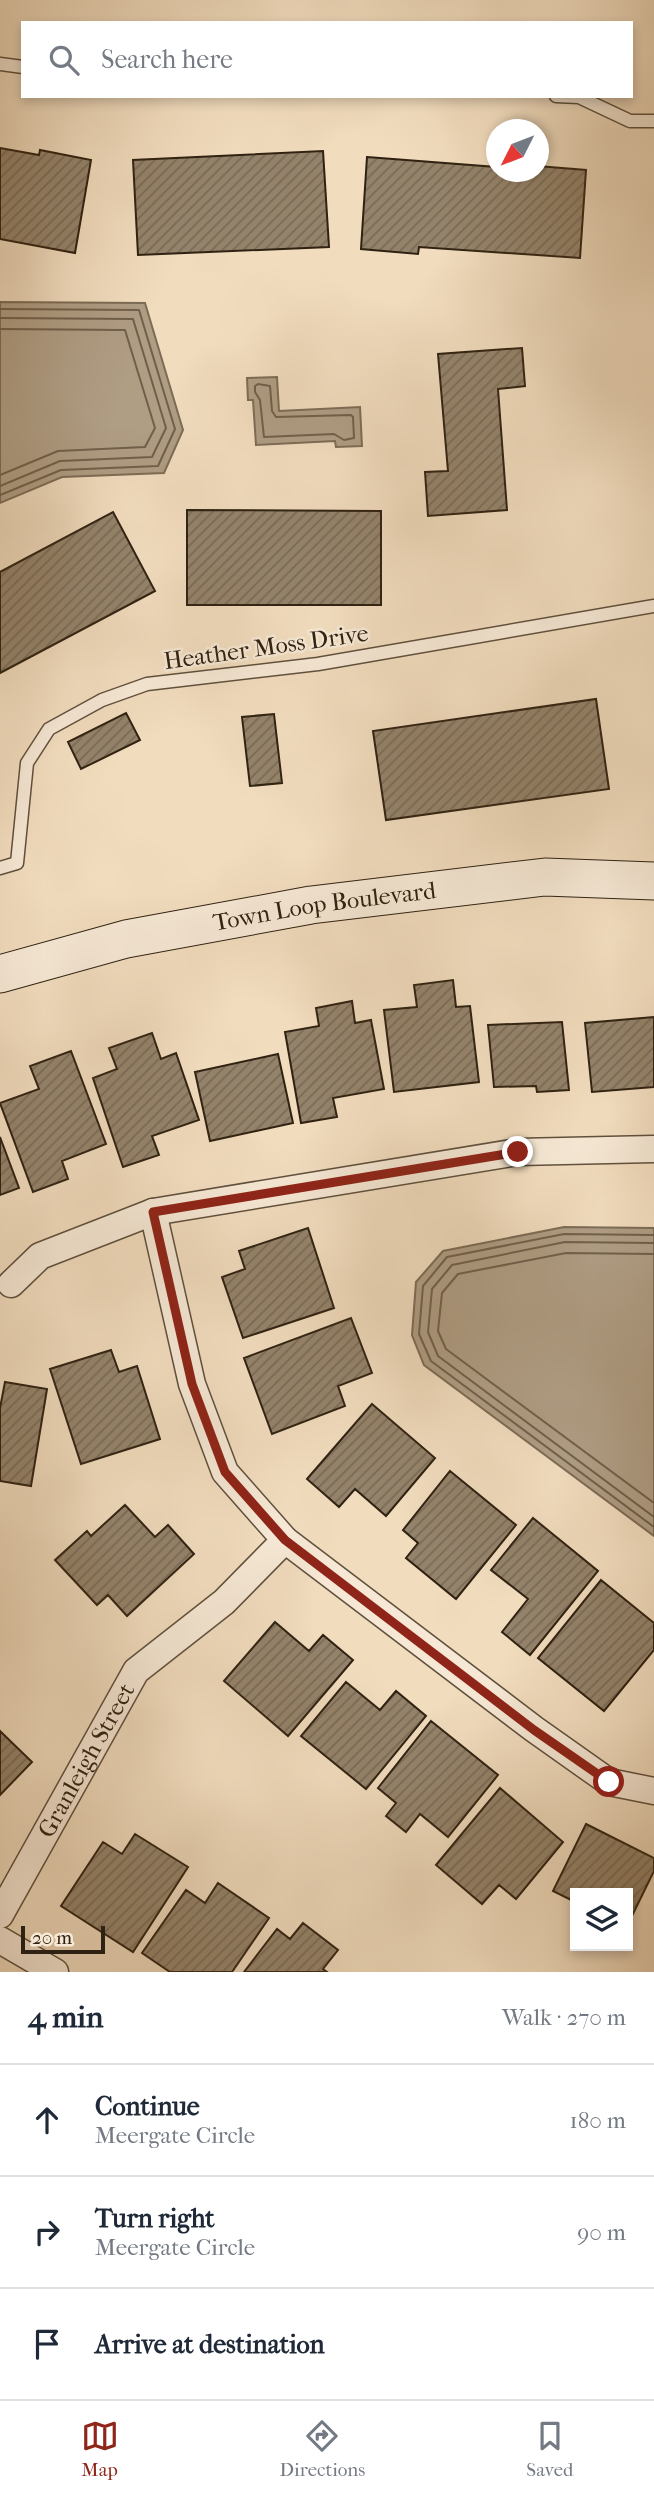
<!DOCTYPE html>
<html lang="en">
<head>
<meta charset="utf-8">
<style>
	:root { --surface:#fff; --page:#f2f2f3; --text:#1f2937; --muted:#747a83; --line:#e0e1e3; --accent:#8f2418 }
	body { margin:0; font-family:"IM FELL French Canon",serif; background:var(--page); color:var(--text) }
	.controls { position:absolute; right:21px; bottom:21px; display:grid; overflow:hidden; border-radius:0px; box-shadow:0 4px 10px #0003 }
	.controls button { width:63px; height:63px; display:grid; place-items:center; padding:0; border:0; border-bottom:2px solid var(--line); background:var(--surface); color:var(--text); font:35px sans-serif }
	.compass { position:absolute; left:486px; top:119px; width:63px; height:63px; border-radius:50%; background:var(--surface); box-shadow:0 4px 10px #0003; rotate:228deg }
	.scale { position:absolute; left:21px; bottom:18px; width:84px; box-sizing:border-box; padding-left:7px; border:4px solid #302212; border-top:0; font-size:19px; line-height:24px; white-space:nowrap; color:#302212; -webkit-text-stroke:5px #f6e8d5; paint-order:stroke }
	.stop { position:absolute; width:21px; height:21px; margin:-16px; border:5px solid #8f2418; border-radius:50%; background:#fff }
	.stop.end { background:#8f2418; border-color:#fff; box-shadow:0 2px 7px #0008 }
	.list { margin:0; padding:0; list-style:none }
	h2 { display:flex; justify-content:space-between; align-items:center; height:91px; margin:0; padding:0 28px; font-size:30px }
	h2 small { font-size:23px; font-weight:400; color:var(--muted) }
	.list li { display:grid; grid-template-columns:46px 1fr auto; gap:21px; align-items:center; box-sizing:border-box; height:112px; padding:0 28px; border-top:2px solid var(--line) }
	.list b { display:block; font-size:26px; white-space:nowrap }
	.list p { margin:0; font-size:23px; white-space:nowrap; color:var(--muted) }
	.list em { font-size:23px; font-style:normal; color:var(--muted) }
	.icon { flex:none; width:38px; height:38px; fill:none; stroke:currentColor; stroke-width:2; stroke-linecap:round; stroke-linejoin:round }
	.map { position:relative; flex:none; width:654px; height:1972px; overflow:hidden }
	.search { position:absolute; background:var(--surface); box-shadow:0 4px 10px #0003; left:21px; right:21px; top:21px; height:77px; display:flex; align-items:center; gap:18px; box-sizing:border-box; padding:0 24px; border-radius:0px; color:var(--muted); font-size:26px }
	.sheet { height:427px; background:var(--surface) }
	nav { display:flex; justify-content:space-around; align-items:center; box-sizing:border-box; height:98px; border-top:2px solid var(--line); background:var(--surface); font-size:19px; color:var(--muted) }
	nav a { display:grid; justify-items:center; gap:4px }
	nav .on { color:var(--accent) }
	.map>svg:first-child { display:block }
</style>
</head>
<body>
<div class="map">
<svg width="654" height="1972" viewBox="0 0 654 1972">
	<defs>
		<pattern id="building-hatch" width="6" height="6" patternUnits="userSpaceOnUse" patternTransform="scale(1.75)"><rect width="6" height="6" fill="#94836b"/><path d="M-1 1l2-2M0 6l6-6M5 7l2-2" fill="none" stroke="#796b57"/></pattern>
	</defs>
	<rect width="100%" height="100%" fill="#f1dcbe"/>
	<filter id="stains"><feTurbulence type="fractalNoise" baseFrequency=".00286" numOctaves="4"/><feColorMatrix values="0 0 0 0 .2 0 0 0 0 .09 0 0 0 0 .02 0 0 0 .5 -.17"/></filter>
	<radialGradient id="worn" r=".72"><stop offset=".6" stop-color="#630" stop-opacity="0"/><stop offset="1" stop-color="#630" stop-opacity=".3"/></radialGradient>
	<path fill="#af9d84" stroke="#7c6c56" stroke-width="2" d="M0,302L145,303L183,430L164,473L62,477L0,503Z
		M277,377L279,411L360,407L362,446L336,447L335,441L256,445L253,400H248L247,378Z
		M564,1227L654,1228V1536L424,1365L412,1335L416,1282L443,1251Z"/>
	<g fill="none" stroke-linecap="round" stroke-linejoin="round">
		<path stroke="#70604b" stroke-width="2" d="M0,309L139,310L175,429L158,466L61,470L0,495
			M0,318L133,319L166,428L152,457L60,461L0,486
			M0,329L125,330L155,428L145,447L58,451L0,475
			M258,384L270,386L272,411L276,417L351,415L353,417L354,438L344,440L334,434L264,437L260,400L255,392V386Z
			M654,1235L564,1234L447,1257L423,1286L419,1334L431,1361L654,1527
			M654,1243L565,1242L452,1265L432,1289L428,1332L438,1356L654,1517
			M654,1254L566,1253L458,1274L442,1293L438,1331L446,1349L654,1503"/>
	</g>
	<path fill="url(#building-hatch)" stroke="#302212" stroke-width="2" d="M0,148L39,155L40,150L91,160L75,253L0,239Z
		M323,151L329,247L138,255L133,160Z
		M367,157L496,167V172H538V166L586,170L580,258L419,247L418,254L361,249Z
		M522,348L525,386L498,389L507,510L428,516L425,472L448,471L438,354Z
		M187,510L381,511V605H187Z
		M113,512L155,591L0,673V572Z
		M596,699L609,789L386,820L373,731Z
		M126,713L140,740L81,769L68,742Z
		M274,714L282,783L250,786L242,717Z
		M453,980L456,1007L470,1006L479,1082L394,1092L384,1010L417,1007L414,985Z
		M352,1001L355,1023L371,1020L384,1089L333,1098L337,1117L301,1123L285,1032L319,1026L316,1008Z
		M654,1017V1087L592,1092L585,1023Z
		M562,1022L569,1090L537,1092L536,1086L494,1087L488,1025Z
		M152,1033L161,1059L176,1053L199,1120L152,1136L159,1155L123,1167L93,1078L117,1069L109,1048Z
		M71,1051L106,1144L62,1161L68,1179L33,1192L0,1103L39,1089L30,1066Z
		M278,1054L293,1123L210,1141L195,1072Z
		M0,1137L19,1188L0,1195Z
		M308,1228L334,1308L243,1338L222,1277L245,1269L239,1251Z
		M351,1318L372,1373L338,1386L345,1406L272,1434L244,1358Z
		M111,1350L119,1372L137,1366L160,1439L81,1464L50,1369Z
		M5,1382L47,1389L31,1486L0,1481V1408Z
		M372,1404L435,1458L386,1516L355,1489L339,1507L307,1479Z
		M450,1471L516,1525L456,1599L406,1558L418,1543L403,1530Z
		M125,1505L155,1537L168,1525L194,1554L127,1616L108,1595L97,1605L55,1560L87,1531L91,1536Z
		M533,1518L598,1571L530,1655L502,1632L528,1599L491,1570Z
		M601,1580L654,1623V1650L604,1711L538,1658Z
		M275,1622L309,1651L323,1635L353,1660L288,1736L224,1681Z
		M346,1682L380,1710L396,1691L426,1716L366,1789L301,1736Z
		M431,1721L498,1775L448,1837L420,1814L406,1832L386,1816L396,1803L378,1788Z
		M0,1731L32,1762L0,1795Z
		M500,1788L563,1842L516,1899L499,1885L482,1904L436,1865Z
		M586,1824L654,1858V1871L628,1924V1893H575V1902L553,1891Z
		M135,1834L188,1867L133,1952L61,1906L103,1842L122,1854Z
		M218,1883L269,1918L232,1972H170L142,1953L186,1890L205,1903Z
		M303,1923L338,1950L323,1969L327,1972H244L277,1929L290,1939Z"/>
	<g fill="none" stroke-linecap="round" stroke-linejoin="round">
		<g stroke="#60503d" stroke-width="15">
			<path id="lane" d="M0,64L23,67
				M556,96L579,97L630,121H654
				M0,868L17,863L27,763L49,729L102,700L147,684L318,664L654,606"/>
		</g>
		<g stroke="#60503d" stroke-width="29">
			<g id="street">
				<path d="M153,1212L192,1384L225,1472L285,1540L534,1729L609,1782L654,1791"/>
				<path d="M11,1284L40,1256L153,1212L518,1152L654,1149"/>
				<path id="s1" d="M0,1915L136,1671L224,1602L285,1540"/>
				<path d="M0,1940L55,1972"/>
			</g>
		</g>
		<g stroke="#302212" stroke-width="39">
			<g id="secondary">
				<path id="s2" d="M0,974L126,939L311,905L545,877L654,881"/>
			</g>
		</g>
		<use href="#lane" stroke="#f6e8d5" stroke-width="12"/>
		<use href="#street" stroke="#f6e8d5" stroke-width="26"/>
		<use href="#secondary" stroke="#f6e8d5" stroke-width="37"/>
	</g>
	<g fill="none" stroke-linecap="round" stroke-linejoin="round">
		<path stroke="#8f2418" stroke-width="9" d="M518,1152L153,1212L192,1384L225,1472L285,1540L534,1730L609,1782"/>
	</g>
	<g text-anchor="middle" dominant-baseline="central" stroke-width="5" stroke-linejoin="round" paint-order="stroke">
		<g font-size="24" fill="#302212" stroke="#f6e8d5">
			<text transform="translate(266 647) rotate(-8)">Heather Moss Drive</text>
			<text stroke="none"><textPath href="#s2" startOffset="332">Town Loop Boulevard</textPath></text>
			<text stroke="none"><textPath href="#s1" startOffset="177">Granleigh Street</textPath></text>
		</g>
	</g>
	<rect width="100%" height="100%" filter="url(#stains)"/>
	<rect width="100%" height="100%" fill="url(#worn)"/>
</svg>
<div class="controls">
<button><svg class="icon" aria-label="layers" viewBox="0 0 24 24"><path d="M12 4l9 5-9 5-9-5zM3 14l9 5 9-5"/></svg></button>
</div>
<svg class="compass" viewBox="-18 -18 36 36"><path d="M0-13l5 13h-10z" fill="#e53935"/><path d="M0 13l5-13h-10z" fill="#747a83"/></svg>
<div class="scale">20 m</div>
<div class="stop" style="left:609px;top:1782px"></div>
<div class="stop end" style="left:518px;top:1152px"></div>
<div class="search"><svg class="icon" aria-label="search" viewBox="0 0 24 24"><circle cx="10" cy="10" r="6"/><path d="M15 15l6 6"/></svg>Search here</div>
</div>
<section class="sheet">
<h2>4 min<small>Walk · 270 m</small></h2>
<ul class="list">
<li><svg class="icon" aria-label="ahead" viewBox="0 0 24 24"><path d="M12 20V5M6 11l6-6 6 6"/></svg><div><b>Continue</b><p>Meergate Circle</p></div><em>180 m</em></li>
<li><svg class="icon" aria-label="right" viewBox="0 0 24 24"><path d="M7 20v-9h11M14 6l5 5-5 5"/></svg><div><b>Turn right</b><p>Meergate Circle</p></div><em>90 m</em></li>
<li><svg class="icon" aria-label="arrive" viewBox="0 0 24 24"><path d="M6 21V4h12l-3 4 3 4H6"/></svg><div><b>Arrive at destination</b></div></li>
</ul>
</section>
<nav>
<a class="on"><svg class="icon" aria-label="map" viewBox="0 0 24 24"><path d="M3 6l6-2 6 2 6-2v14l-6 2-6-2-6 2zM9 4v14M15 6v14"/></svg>Map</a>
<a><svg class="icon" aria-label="directions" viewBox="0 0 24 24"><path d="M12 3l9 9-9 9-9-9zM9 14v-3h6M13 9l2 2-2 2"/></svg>Directions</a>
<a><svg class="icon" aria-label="saved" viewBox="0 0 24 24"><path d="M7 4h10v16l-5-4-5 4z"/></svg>Saved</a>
</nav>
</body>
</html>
